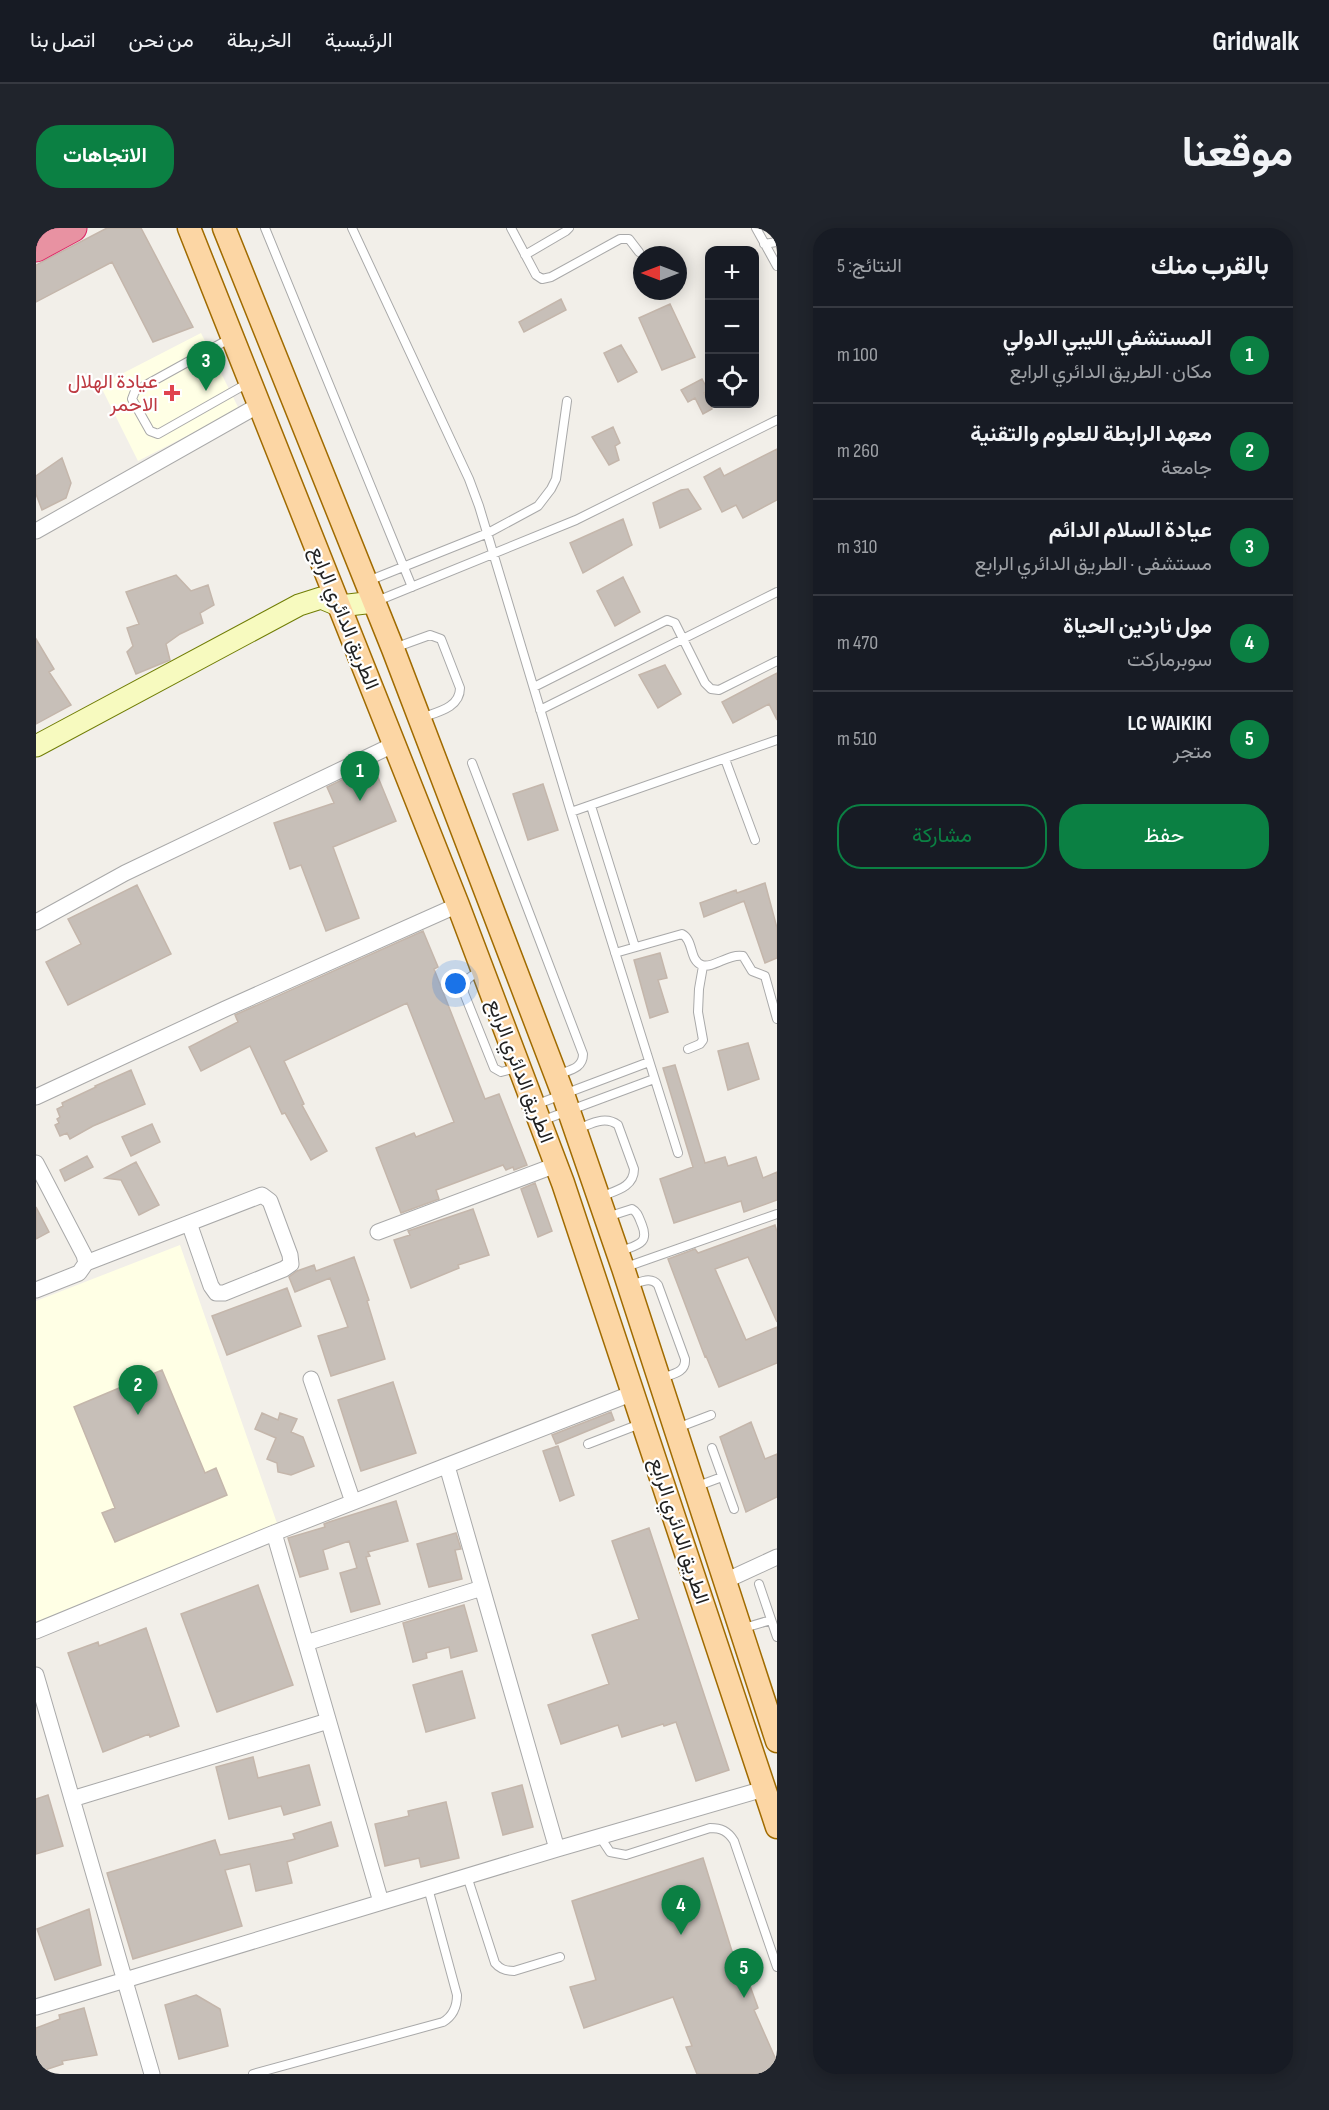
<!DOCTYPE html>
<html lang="ar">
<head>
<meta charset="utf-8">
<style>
	:root { --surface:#171b24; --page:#20242c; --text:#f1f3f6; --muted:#9ea1a6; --line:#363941; --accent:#0b8043 }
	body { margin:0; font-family:"Sofia Sans Condensed",Vazirmatn,sans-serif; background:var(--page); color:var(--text); direction:rtl }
	.controls { position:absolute; right:18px; top:18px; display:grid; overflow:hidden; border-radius:12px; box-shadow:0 3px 15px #0003 }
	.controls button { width:54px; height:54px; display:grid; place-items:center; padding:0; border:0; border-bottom:2px solid var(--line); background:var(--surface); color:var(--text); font:30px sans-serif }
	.compass { position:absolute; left:597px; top:18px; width:54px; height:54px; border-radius:50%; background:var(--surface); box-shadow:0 3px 15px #0003; rotate:270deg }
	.you { position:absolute; left:420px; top:756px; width:21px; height:21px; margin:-15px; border:4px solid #fff; border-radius:50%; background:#1a73e8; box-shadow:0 0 0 9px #1a73e833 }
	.badge { display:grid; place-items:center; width:39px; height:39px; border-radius:50%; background:var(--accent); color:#fff; font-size:20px; font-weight:700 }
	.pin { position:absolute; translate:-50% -50px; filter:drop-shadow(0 2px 3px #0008) }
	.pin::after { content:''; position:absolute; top:32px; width:21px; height:18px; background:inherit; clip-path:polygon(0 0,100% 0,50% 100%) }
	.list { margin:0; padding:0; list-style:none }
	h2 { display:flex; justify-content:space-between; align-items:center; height:78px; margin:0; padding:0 24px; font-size:26px }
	h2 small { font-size:20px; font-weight:400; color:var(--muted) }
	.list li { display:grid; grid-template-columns:39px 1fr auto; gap:18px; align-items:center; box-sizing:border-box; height:96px; padding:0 24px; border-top:2px solid var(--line) }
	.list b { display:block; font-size:22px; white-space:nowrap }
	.list p { margin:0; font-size:20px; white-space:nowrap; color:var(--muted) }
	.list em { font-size:20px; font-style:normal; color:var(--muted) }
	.actions { display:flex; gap:12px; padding:18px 24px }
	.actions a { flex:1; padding:14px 0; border:2px solid var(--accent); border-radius:24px; text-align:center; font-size:21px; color:var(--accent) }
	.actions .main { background:var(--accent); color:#fff }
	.icon { flex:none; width:33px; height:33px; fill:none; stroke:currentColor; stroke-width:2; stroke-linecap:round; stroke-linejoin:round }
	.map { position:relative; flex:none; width:741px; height:1846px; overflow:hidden; direction:ltr; border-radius:24px }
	header { display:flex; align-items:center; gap:36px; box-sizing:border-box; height:84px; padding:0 30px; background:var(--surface); border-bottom:2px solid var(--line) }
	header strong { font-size:28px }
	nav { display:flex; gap:33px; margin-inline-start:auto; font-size:21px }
	.intro { display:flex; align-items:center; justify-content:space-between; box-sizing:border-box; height:144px; padding:0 36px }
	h1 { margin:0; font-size:42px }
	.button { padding:15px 27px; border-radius:24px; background:var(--accent); color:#fff; font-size:21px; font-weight:700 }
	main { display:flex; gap:36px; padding:0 36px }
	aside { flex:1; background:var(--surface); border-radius:24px; box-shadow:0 3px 15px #0003 }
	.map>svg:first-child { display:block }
</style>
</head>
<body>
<header>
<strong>Gridwalk</strong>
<nav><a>الرئيسية</a><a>الخريطة</a><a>من نحن</a><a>اتصل بنا</a></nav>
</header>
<div class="intro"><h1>موقعنا</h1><a class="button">الاتجاهات</a></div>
<main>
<aside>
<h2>بالقرب منك<small>النتائج: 5</small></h2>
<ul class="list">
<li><span class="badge">1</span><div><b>المستشفي الليبي الدولي</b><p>مكان · الطريق الدائري الرابع</p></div><em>100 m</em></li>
<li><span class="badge">2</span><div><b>معهد الرابطة للعلوم والتقنية</b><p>جامعة</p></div><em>260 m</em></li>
<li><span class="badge">3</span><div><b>عيادة السلام الدائم</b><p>مستشفى · الطريق الدائري الرابع</p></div><em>310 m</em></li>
<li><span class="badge">4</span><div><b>مول ناردين الحياة</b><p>سوبرماركت</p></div><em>470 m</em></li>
<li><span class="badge">5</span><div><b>LC WAIKIKI</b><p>متجر</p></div><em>510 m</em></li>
</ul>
<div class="actions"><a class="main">حفظ</a><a>مشاركة</a></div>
</aside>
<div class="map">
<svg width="741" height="1846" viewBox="0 0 741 1846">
	<rect width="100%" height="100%" fill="#f2efe9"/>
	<path fill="#ffffe5" d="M165,105L203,181L102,233L64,157Z
		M144,1017L243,1301L0,1394V1073Z"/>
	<path fill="#c7bfb8" stroke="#c4b6ab" stroke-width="1.5" d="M71,0H105L157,99L117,114L76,34L0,74V37Z
		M525,71L530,82L488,104L483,94Z
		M634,76L659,129L626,142L603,90Z
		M585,117L601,144L582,154L568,125Z
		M666,151L672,162L668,165L676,181L667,186L659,170L652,174L645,162Z
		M577,199L584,215L579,218L583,232L573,237L556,209Z
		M741,221V272L707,290L700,277L686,284L668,249L684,240L688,248Z
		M26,230L35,255L30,270L6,282L0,266V248Z
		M652,261L665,281L624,300L617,275L645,262Z
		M587,291L596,317L547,345L534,315Z
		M140,347L155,363L172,357L178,377L164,385L167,395L144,406L130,416L134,432L100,446L91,424L97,418L91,400L103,396L90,364Z
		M587,349L604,384L579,398L561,363Z
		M0,411L18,441L13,444L35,477L0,496Z
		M629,437L645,466L622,480L603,447Z
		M741,445V492L733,476L697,495L686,474Z
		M337,537L360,593L297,619L323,690L290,703L265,637L254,641L238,595L298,575L291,559Z
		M507,556L522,602L492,612L477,566Z
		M729,655L741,700V730L729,735L708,673L668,689L664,675L700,662L701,665Z
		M101,657L135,726L32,777L10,734L45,716L32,691Z
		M387,703L402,739L398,741L449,871L463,866L491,937L478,942L477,939L470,942L467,937L400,962L403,971L365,985L340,920L378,905L380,909L418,894L371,775L248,833L268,876L266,877L291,923L275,932L249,885L246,886L214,818L165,843L153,819L202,794L199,787Z
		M624,725L631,750L622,752L632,784L614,790L598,732Z
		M712,815L723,851L692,862L682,823Z
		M639,837L669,935L689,929L692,938L720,929L727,950L741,944V972L708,984L705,973L638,995L624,951L657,939L627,840Z
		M95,842L109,876L57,898L34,911L31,905L24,908L19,897L23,895L21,891L24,889L21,881L27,878L26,875L60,859L59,858Z
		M116,896L124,914L95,928L86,909Z
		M51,928L57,939L29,953L24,942Z
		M100,934L123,977L103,987L85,952L69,950Z
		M499,955L516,1003L502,1009L485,961Z
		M0,979L13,1004L0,1011Z
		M437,981L453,1027L422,1037L423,1040L375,1060L358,1012L374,1007L372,1003Z
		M739,997L741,1004V1094L712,1029L679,1041L710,1112L741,1099V1135L683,1159L670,1128L669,1129L632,1031L659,1021L662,1025Z
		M318,1029L333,1072L331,1073L349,1131L295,1148L282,1108L312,1099L294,1050L259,1064L253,1049L261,1043L278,1037L280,1043Z
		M251,1060L265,1098L191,1127L176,1088Z
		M126,1142L169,1245L180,1240L191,1267L79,1314L66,1285L79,1280L38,1179Z
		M357,1154L380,1225L325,1243L302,1172Z
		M575,1184L578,1192L520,1216L516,1207Z
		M226,1185L242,1192L244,1185L261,1191L255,1204L267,1209L278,1238L255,1247L242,1244L241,1235L231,1231L240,1210L219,1201Z
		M715,1194L729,1231L741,1226V1269L710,1284L684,1209Z
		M522,1218L538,1267L524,1273L507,1223Z
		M360,1273L372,1313L332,1324L334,1328L330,1329L344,1376L315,1384L304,1345L321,1340L313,1313L287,1322L292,1341L264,1349L252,1310L289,1299L288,1296L293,1294Z
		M613,1300L693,1542L660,1553L640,1494L628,1498L627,1496L586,1509L582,1497L525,1516L512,1477L573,1456L556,1407L603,1391L576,1313Z
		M420,1305L425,1321L419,1322L426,1351L393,1359L381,1316Z
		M222,1357L257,1457L181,1484L145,1386Z
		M428,1377L441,1423L415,1430L413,1419L390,1425L391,1430L377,1434L367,1395Z
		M110,1400L143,1498L114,1509L113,1506L67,1524L32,1425L62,1414L63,1418Z
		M426,1443L439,1490L390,1504L377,1457Z
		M217,1529L222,1550L273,1537L284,1577L248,1587L245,1578L193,1591L180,1539Z
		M486,1557L497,1599L467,1607L456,1565Z
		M12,1567L27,1618L0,1626V1571Z
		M410,1574L423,1630L385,1639L383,1630L349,1638L339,1596L373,1588L372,1583Z
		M295,1594L302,1618L251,1634L256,1655L220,1663L214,1636L189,1642L206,1698L97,1731L71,1645L179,1612L184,1627L259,1611L257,1606Z
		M667,1630L704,1749L710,1747L722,1780L718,1782L741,1834V1840L722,1846H661L650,1819L656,1818L637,1769L548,1800L534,1759L560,1752L536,1673Z
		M53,1681L65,1737L19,1752L1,1701Z
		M160,1767L184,1781L192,1818L143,1831L129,1777Z
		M48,1780L61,1827L26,1833L27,1836L0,1845V1800L24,1791L23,1787Z"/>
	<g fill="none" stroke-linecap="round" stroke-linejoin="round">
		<g stroke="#a9a9a9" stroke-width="10">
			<path id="lane" d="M229,0L376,359
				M316,0L433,251L443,278L535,584L642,925
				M475,0L500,47L506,51L515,49L584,11H593L603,24
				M720,0L741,38
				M728,16L741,14
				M489,27L530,3L533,0
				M195,110L99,163L96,171L114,203L122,206L212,155
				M332,353L452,305L502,278L515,261L520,251L531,173
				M341,373L540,292L741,192
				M358,420L394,407L405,411L424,460C424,480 401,484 385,490
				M498,459L631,392L639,395L669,455L675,461L683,462L741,433
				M504,482L741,364
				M689,531L719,612
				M436,535L547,826C547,841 533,842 521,847
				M555,578L599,719
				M535,584L741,512
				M579,725L646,706C658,712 653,733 666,737C677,741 693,725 707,728L716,743L729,748L741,791
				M444,744C433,748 427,753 428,765L458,840L465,844L480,840
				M652,821L664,816L667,812L662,784L663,761L667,738
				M499,877L613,834
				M505,893L618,851
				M541,901C555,896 569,887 582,897L598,941C598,960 578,963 564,969
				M571,989L596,981C602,984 603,990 606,997C614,1017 599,1017 583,1024
				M590,1039L741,986
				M595,1057C605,1054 615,1048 622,1057L649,1131C650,1145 636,1146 625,1150
				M641,1200L675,1187
				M552,1216L604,1196
				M676,1220L698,1281
				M659,1259L686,1249
				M723,1356L741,1409
				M708,1400L735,1392
				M564,1609L574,1624L590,1627L674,1600C685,1600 692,1603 698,1613L741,1739
				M431,1648L459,1735C464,1741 469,1743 478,1743L524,1729
				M217,1846L407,1794C417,1788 421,1779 421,1767L392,1660"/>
		</g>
		<g stroke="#a9a9a9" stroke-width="17">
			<path id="street" d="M0,303L223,177
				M0,694L89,645L359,516
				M0,869L189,781L422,677
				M0,935L48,1027L50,1035L43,1045L0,1062
				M342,1004L520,937
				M50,1035L226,967L234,973L254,1027L255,1036L248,1041L188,1065H180L175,1058L153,995
				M275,1151L317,1274
				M411,1238L521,1621
				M238,1305L345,1674
				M689,1353L741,1329
				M0,1403L238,1305L597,1165
				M270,1415L446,1360
				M0,1447L116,1846
				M36,1571L292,1493
				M0,1779L521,1621L728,1561"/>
		</g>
		<g stroke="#707d05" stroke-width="23">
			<path id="secondary" d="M0,518L263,377L285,370L304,378L338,374"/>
		</g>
		<g stroke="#a06b00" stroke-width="25">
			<path id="primary" d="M153,0L422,677L527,955L741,1599
				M188,0L357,421L527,866L587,1040L741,1513"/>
		</g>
		<g stroke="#dc2a67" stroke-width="29">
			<path id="highway" d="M0,20L37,0"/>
		</g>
		<use href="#lane" stroke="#fff" stroke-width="8"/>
		<use href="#street" stroke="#fff" stroke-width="15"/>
		<use href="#secondary" stroke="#f7fabf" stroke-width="21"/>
		<use href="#primary" stroke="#fcd6a4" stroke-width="22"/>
		<use href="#highway" stroke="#e892a2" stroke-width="27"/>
	</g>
	<path fill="#e0444e" stroke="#fff" stroke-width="2" d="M133 156h6v6h6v6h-6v6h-6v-6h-6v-6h6z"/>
	<g text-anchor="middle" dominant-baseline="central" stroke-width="4.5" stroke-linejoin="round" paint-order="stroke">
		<g font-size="20" fill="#be3a42" stroke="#fff" text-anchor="end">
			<text x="122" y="154">عيادة الهلال<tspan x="122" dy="23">الاحمر</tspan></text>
		</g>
		<g font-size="20" fill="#222" stroke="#fff">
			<text transform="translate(308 390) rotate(68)">الطريق الدائري الرابع</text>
			<text transform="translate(484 843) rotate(69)">الطريق الدائري الرابع</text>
			<text transform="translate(643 1303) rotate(72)">الطريق الدائري الرابع</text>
		</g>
	</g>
</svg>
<div class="controls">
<button>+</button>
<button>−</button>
<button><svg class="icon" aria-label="locate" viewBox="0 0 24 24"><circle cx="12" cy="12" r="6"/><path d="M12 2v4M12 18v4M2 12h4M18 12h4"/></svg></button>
</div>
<svg class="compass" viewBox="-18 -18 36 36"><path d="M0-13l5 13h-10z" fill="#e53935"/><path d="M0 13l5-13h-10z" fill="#9ea1a6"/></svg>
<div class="you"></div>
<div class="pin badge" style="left:324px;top:573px">1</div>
<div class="pin badge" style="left:102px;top:1187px">2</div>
<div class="pin badge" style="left:170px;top:163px">3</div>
<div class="pin badge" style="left:645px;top:1707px">4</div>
<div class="pin badge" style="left:708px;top:1770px">5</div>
</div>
</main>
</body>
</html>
